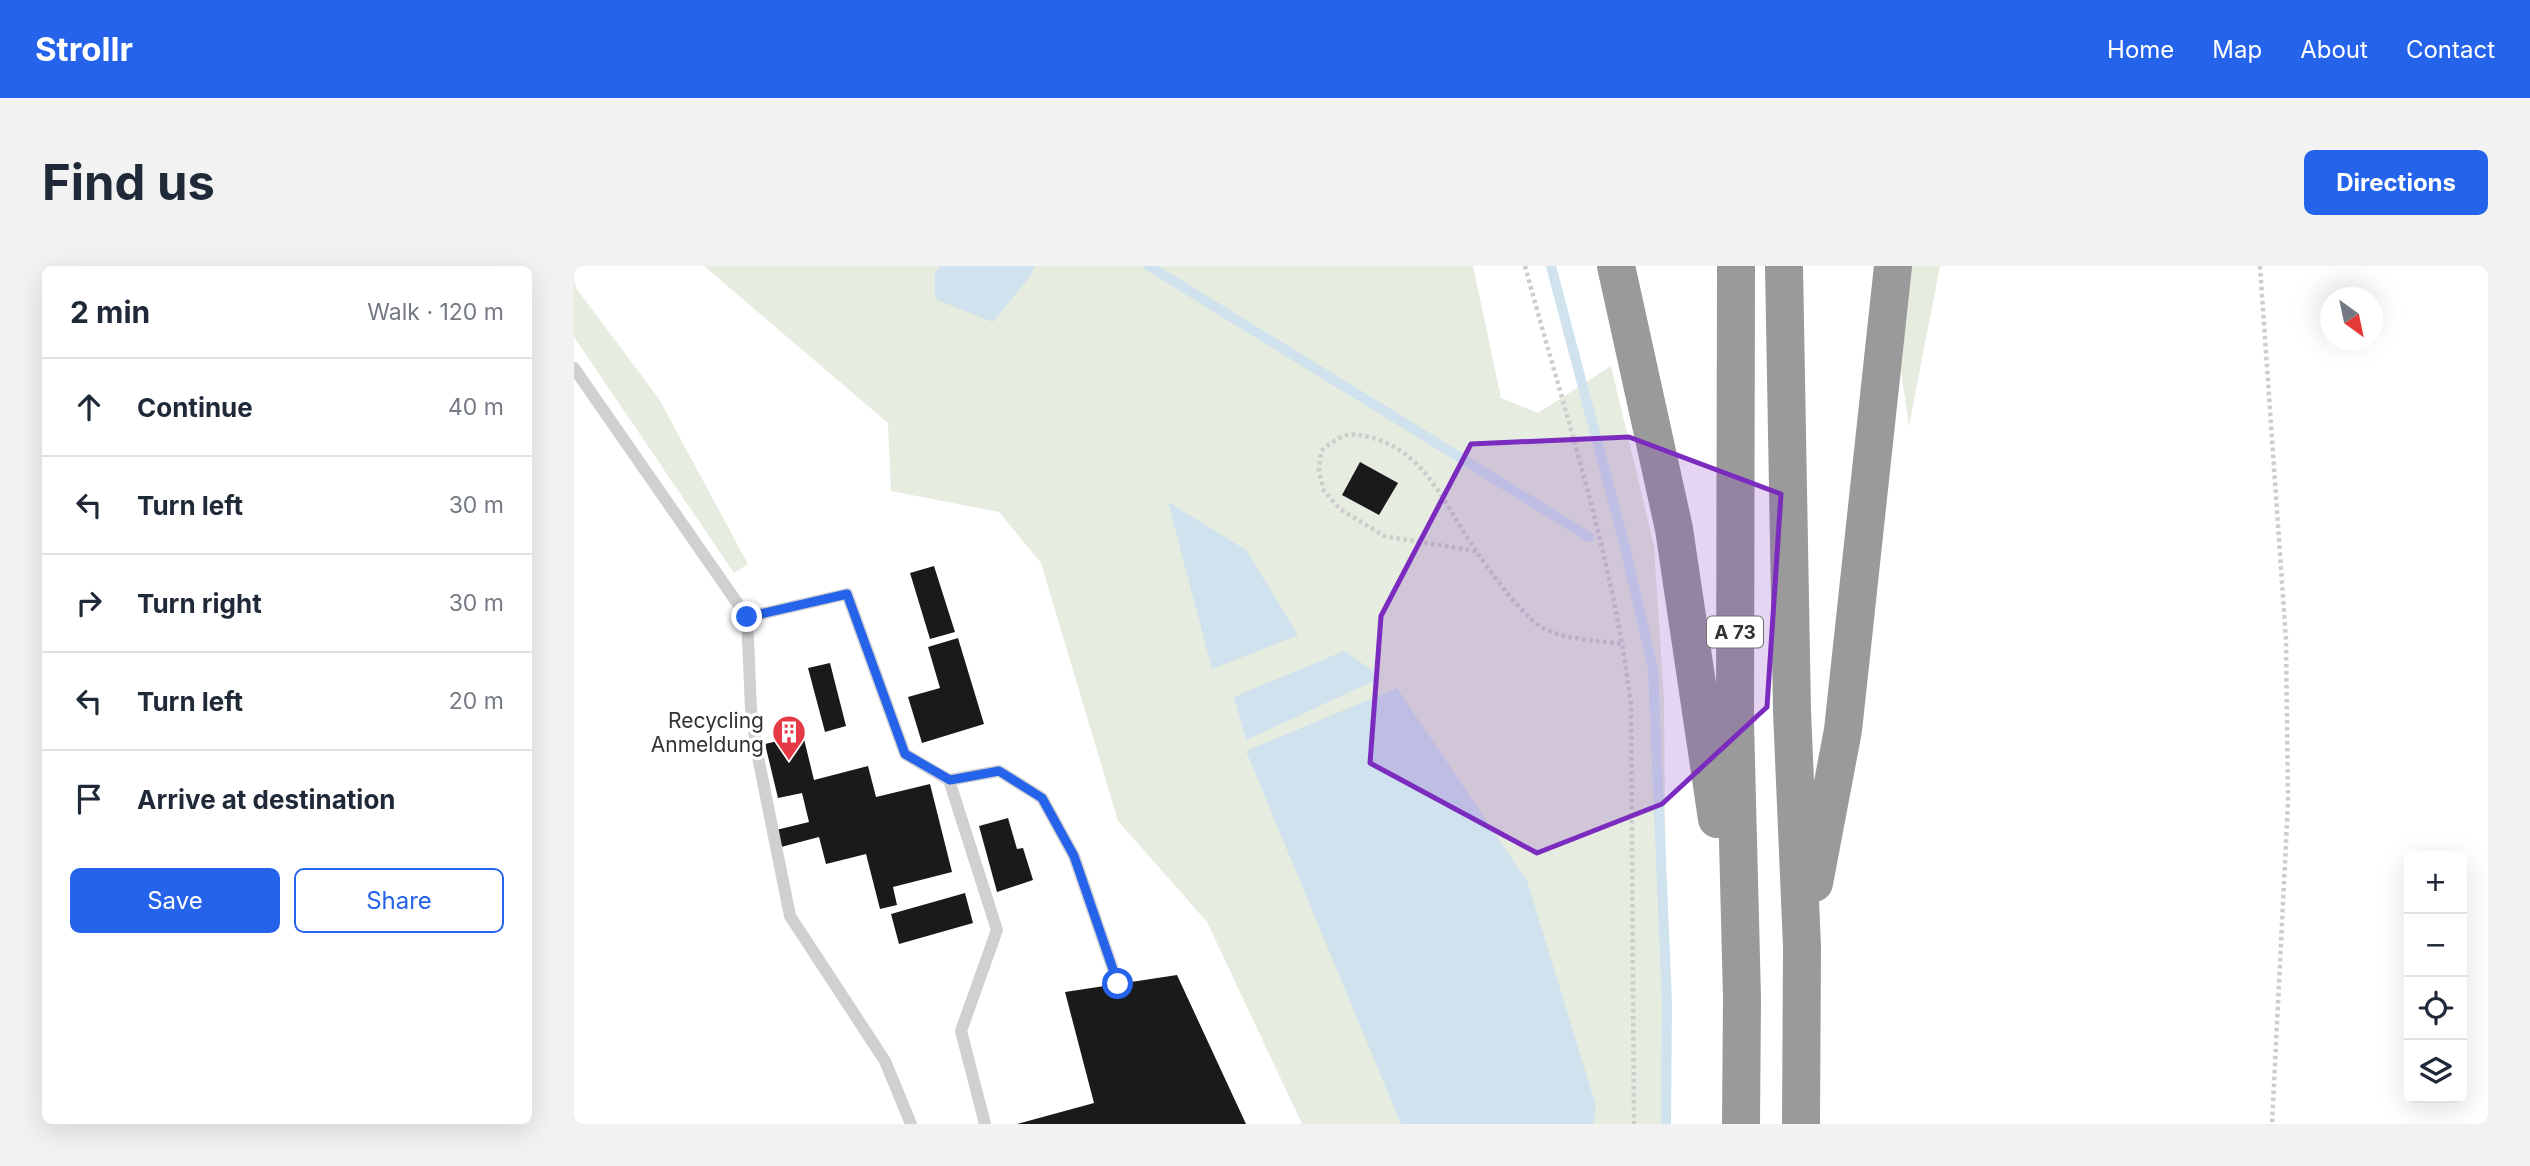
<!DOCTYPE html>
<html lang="en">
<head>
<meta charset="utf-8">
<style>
	:root { --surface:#fff; --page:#f2f2f3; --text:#1f2937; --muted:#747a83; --line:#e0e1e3; --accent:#2563eb }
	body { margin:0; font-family:Inter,sans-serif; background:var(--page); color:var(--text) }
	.controls { position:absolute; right:21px; bottom:21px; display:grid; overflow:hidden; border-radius:10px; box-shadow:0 7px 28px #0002 }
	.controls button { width:63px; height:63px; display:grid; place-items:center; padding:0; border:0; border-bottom:2px solid var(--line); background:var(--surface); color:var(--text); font:35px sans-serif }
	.compass { position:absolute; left:1746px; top:21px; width:63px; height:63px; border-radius:50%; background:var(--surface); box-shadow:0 7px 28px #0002; rotate:147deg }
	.stop { position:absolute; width:21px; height:21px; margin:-16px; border:5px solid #2563eb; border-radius:50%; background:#fff }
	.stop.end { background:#2563eb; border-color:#fff; box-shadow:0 2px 7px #0008 }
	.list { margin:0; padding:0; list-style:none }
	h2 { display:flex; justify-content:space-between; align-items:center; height:91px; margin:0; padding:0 28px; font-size:30px }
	h2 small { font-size:23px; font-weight:400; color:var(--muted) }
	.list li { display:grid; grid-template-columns:46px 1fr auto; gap:21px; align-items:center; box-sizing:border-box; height:98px; padding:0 28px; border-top:2px solid var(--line) }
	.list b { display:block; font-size:26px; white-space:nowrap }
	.list em { font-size:23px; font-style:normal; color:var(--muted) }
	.actions { display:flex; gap:14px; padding:21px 28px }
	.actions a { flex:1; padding:16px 0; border:2px solid var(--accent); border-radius:10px; text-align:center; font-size:24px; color:var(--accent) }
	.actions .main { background:var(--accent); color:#fff }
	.icon { flex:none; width:38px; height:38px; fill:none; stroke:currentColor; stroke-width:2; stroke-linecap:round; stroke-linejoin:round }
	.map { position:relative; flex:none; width:1914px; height:858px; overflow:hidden; border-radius:10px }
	header { display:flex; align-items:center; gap:42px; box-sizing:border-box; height:98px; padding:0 35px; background:var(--accent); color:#fff }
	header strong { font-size:33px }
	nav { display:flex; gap:38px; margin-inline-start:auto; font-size:24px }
	.intro { display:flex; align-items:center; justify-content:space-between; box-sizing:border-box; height:168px; padding:0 42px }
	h1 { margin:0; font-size:49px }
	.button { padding:18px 32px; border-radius:10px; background:var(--accent); color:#fff; font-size:24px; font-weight:700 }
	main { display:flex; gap:42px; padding:0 42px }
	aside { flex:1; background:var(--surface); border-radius:10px; box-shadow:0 7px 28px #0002 }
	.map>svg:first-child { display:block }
</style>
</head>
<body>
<header>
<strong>Strollr</strong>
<nav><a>Home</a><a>Map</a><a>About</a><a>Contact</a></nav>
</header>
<div class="intro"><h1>Find us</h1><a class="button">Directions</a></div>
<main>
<aside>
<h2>2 min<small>Walk · 120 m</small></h2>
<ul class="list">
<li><svg class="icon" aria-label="ahead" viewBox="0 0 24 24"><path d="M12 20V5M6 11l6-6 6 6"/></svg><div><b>Continue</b></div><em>40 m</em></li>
<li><svg class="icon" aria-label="left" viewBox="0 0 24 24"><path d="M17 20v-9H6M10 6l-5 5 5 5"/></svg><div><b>Turn left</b></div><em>30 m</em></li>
<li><svg class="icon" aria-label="right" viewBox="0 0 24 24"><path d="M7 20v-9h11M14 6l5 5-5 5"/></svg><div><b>Turn right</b></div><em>30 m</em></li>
<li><svg class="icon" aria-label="left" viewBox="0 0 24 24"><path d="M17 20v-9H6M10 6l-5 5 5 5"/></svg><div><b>Turn left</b></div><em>20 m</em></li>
<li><svg class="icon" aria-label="arrive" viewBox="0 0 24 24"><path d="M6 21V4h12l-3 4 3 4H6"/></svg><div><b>Arrive at destination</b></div></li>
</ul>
<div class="actions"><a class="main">Save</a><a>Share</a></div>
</aside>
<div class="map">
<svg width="1914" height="858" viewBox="0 0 1914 858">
	<rect width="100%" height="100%" fill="#fff"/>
	<path fill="#e6ecdf" d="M130,0H899L927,132L964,147L1037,100L1080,280L1090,434L1094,858H728L633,656L544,555L467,297L425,246L317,225L314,157Z
		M1312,0H1366L1335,160Z
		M0,13L2,22L85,133L174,298L160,307L0,71Z"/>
	<path fill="#cfe2ee" d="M366,0H461L457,9L419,56L361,33V7Z
		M594,236L672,284L724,369L638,403Z
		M770,385L808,411L672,474L660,431Z
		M823,422L953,615L1022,840L1019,858H827L672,485Z"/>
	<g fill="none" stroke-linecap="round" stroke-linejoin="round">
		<path stroke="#cfe2ee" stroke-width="10" d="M575,0L1015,271
			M977,0L1051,281L1079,403L1093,737L1092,858"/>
	</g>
	<path fill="#1a1a1a" d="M786,196L824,217L805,249L768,229Z
		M360,300L381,366L356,373L336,307Z
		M384,372L410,458L348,477L334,431L366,422L354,381Z
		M256,397L272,460L251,466L234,402Z
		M229,469L240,514L294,500L302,531L356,518L378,606L319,621L323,639L306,643L292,588L252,598L245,571L207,581L202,564L235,556L228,527L204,532L191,478Z
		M434,552L443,583L449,582L459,614L423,626L405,560Z
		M391,627L399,657L325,678L317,648Z
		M603,709L672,858H443L520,837L491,726Z"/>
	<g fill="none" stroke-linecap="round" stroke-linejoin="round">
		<path stroke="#cdcdcd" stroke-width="4.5" stroke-dasharray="3.5 3.5" stroke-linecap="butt" d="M951,0C990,145 1039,290 1057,439L1060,858
			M1686,0L1712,374L1714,537L1698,858
			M902,285L810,270L766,243L750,225L745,205L747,185C769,166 779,165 805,174C855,192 872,242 901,283C917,307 937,334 958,354C978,374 1022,374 1049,378"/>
		<path stroke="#d0d0d0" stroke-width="12" d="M0,102L173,351L177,443L183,486L216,650L311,795L337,858
			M173,351L273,328L331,488L375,514L423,664L387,765L411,858
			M375,514L425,505L468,532L500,590L544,718"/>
		<path stroke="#9a9a9a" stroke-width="38" d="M1042,0L1100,263L1143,553
			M1162,0L1161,456L1168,732L1167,858
			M1210,0L1218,445L1228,681L1227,858
			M1240,617L1269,464L1319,0"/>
	</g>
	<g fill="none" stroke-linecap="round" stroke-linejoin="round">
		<path stroke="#2563eb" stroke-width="9" d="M173,351L273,328L331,488L376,514L425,505L468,532L500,590L544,718"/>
	</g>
	<path fill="#7b2cbf" fill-opacity="0.2" stroke="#7b2cbf" stroke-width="5" stroke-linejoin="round" d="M1055,171L1207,228L1193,441L1088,538L963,587L796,497L807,350L897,178Z"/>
	<defs>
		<g id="building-pin" transform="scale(1.75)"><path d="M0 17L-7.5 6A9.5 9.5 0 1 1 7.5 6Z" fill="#e63946" stroke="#fff"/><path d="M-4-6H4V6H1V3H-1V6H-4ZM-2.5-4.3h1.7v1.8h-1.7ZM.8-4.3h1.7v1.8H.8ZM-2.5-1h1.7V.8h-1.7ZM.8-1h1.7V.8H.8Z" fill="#fff"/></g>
	</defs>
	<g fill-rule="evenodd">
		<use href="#building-pin" x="215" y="466"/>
	</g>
	<g text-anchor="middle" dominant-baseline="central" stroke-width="7" stroke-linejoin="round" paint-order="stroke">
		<rect fill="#fff" stroke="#707070" stroke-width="2" x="1133" y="350.5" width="56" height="31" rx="5"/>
		<g font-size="19" font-weight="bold" fill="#333">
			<text x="1161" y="366">A 73</text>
		</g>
		<g font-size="21" fill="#333" stroke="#fff" text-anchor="end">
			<text x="190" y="454">Recycling<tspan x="190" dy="24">Anmeldung</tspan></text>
		</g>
	</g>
</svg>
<div class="controls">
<button>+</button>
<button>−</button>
<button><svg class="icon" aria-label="locate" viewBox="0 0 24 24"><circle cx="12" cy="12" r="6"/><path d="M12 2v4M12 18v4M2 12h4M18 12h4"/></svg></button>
<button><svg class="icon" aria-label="layers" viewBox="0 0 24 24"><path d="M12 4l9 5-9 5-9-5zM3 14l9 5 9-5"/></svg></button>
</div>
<svg class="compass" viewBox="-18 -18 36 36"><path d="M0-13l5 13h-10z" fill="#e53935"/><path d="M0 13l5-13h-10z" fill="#747a83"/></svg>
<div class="stop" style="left:544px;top:718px"></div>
<div class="stop end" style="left:173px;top:351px"></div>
</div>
</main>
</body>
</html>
